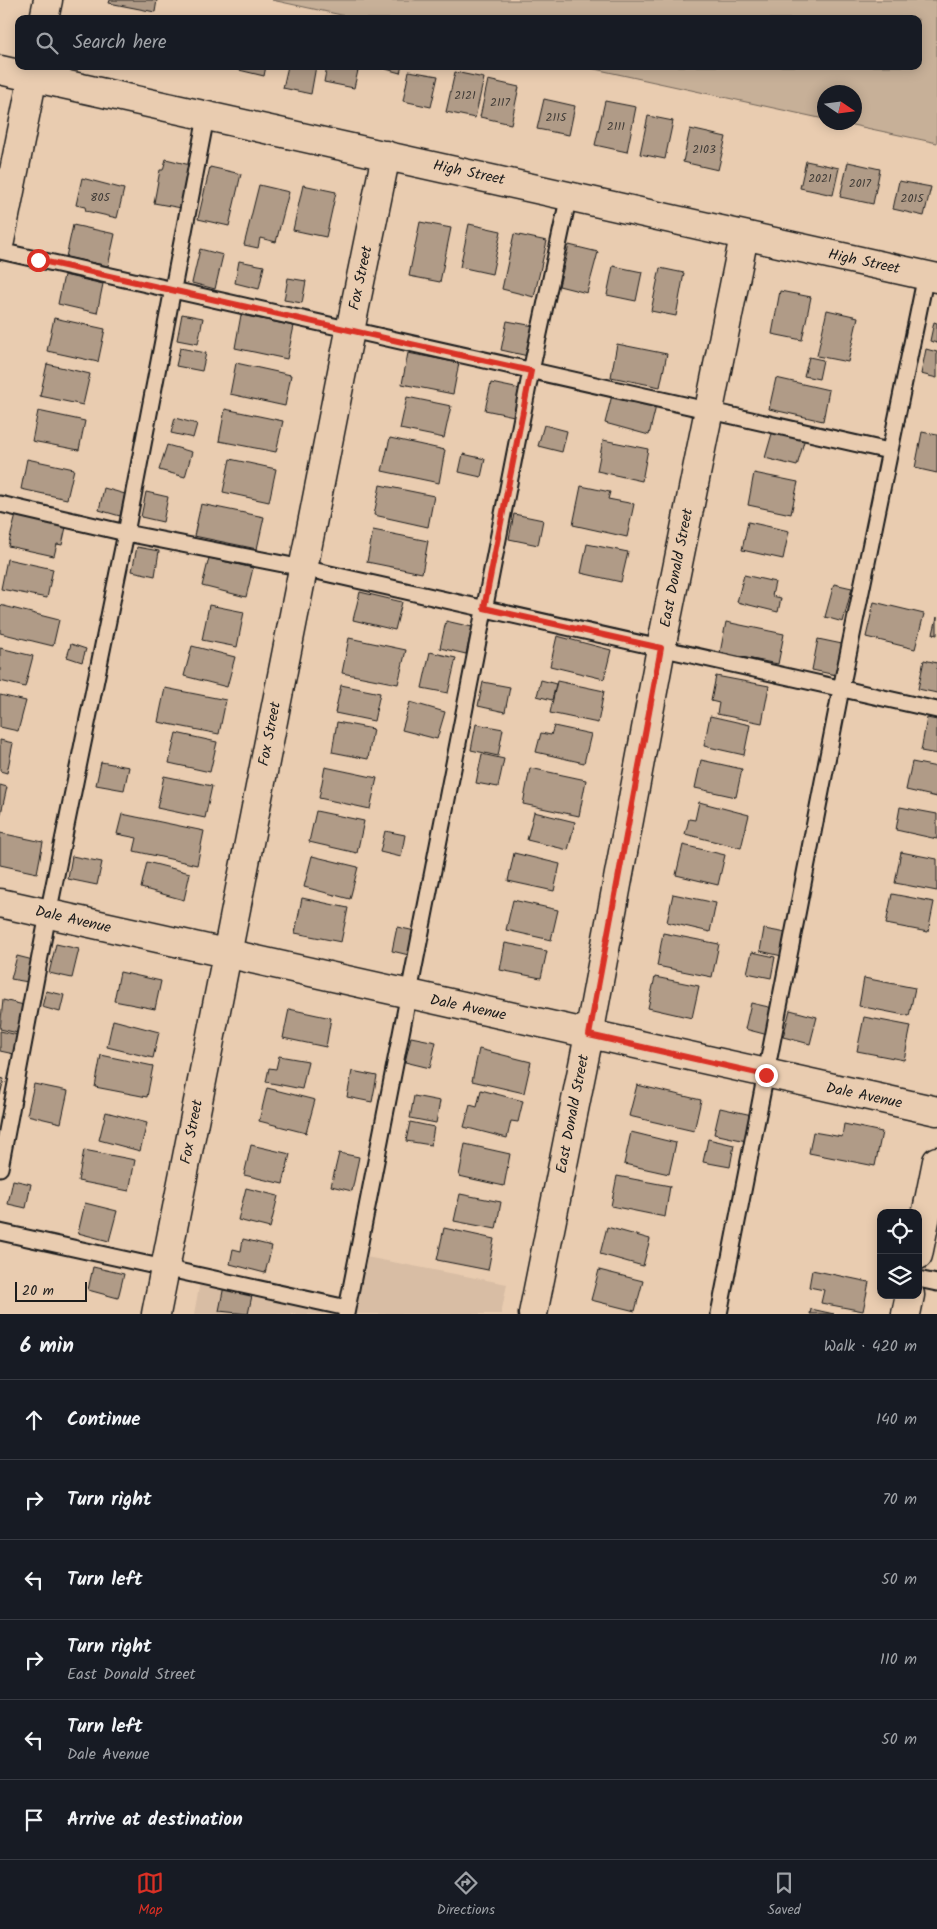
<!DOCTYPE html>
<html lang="en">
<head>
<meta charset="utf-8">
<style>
	:root { --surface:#171b24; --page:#20242c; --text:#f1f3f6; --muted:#9ea1a6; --line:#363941; --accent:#d93025 }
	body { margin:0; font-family:Kalam,sans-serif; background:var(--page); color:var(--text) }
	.controls { position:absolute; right:15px; bottom:15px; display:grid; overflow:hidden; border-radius:10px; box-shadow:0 2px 12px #0003 }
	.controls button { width:45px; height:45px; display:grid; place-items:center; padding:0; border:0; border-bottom:1px solid var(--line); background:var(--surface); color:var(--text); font:25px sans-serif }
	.compass { position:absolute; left:817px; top:85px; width:45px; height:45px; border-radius:50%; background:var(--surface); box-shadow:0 2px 12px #0003; rotate:103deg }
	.scale { position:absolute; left:15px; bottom:12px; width:72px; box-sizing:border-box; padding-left:5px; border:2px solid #1c1c1c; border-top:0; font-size:14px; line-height:18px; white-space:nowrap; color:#1c1c1c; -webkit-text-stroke:4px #e9ccb0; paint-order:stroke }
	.stop { position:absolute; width:15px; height:15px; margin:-11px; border:4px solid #d93025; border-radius:50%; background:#fff }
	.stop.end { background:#d93025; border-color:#fff; box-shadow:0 1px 5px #0008 }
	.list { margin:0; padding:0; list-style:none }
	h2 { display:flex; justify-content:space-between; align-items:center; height:65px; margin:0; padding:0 20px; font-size:21px }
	h2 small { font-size:16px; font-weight:400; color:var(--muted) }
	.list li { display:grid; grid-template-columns:32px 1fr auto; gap:15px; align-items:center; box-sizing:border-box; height:80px; padding:0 20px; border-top:1px solid var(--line) }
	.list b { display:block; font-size:19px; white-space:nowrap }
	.list p { margin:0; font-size:16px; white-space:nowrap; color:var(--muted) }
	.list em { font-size:16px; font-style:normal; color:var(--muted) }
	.icon { flex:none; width:28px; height:28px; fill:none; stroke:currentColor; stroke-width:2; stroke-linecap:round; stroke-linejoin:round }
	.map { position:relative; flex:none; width:937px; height:1314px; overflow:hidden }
	.search { position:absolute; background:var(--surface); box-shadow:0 2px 12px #0003; left:15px; right:15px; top:15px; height:55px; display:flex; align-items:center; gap:12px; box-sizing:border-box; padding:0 18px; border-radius:10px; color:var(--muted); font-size:19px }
	.sheet { height:545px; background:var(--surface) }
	nav { display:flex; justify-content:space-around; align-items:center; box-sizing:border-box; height:70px; border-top:1px solid var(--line); background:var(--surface); font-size:14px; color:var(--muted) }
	nav a { display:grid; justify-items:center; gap:2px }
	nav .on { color:var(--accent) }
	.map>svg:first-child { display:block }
</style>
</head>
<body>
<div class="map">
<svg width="937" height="1314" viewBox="0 0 937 1314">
	<rect width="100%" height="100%" fill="#e9ccb0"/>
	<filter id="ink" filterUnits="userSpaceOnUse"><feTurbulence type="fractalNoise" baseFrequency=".02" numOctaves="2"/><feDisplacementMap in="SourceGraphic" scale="10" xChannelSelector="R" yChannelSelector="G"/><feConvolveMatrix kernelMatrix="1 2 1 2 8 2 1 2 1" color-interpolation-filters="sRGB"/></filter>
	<g filter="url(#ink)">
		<path fill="#d8bda4" d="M366,1257L507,1284L501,1314H355Z
			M200,1282L339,1314H194Z"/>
		<path fill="#c7b098" stroke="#72665a" d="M272,0H937V143L843,123L854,122V92H824V119L581,66H918V19H360Z"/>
		<path fill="#b09b87" stroke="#1c1c1c" d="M110,0H157L155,12L109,3Z
			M236,66H266L264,76L235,69Z
			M288,66H316L311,94L283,88Z
			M327,66H359L354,88L324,82Z
			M386,66H402L400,73L386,69Z
			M409,71L438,76L431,107L403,101Z
			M455,72L484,78L475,118L446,112Z
			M488,80L519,87L511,124L480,117Z
			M544,99L575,106L569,135L537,129Z
			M605,101L636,107L627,152L595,145Z
			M648,116L673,121L665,159L640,154Z
			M690,129L726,137L718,170L683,162Z
			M166,159L190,165L187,209L154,203L160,170H163Z
			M806,161L839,168L833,195L800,188Z
			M848,162L880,169L873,204L840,197Z
			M210,167L241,174L229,226L198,219Z
			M82,178L124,189L117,218L86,211L85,207L76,205Z
			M899,181L931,187L924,216L893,209Z
			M259,185L289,192L276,242L260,238L258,248L244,245Z
			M303,185L336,192L326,237L293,230Z
			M420,222L451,228L440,282L409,276Z
			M469,224L501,231L492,274L460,267Z
			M73,225L115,234L108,266L66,257Z
			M514,234L547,241L534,297L502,289Z
			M569,245L598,252L587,293L559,286Z
			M200,249L223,255L215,289L192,283Z
			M239,261L264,266L259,289L235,283Z
			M613,266L642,272L636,301L607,295Z
			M660,268L684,273L676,316L651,311Z
			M64,275L103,284L97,313L58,304Z
			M288,278L306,281L302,303L284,300Z
			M780,291L811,297L802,340L772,334Z
			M827,310L858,317L848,362L817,356Z
			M182,314L203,318L198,344L177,340Z
			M241,315L294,326L287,359L235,348Z
			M54,318L105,329L98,362L47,351Z
			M507,321L534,326L528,356L501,350Z
			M934,322L937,323V343L930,341Z
			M617,344L667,354L660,387L611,377Z
			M180,348L206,353L202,371L176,366Z
			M926,349L937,352V378L921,374Z
			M408,353L459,363L453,394L402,384Z
			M809,357L823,360L819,379L804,376Z
			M236,363L291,375L285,406L230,394Z
			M47,364L90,374L83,405L40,396Z
			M776,378L829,390L823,421L769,409Z
			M491,383L520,389L514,416L485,410Z
			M612,395L656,406L649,435L605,423Z
			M407,397L451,406L444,438L400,429Z
			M225,409L283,421L276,452L219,441Z
			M38,411L85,421L79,450L32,441Z
			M175,418L197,424L193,438L171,433Z
			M544,425L567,431L562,452L538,446Z
			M773,430L805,438L797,466L765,458Z
			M922,432L937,435V473L915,468Z
			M390,438L445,450L439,483L382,471Z
			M603,440L648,449L642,481L597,471Z
			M167,445L192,452L185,477L159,470Z
			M463,454L485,459L481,477L459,472Z
			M27,459L74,469L67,499L21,489Z
			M230,459L276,469L269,502L223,492Z
			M754,473L798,482L791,514L748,505Z
			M380,485L434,496L428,527L374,515Z
			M581,486L610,492L608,499L634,504L627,537L573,525Z
			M104,488L125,494L120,516L99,510Z
			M146,492L168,497L163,522L141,517Z
			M201,504L264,517L257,549L194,536Z
			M514,514L543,520L538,545L509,539Z
			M16,515L66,527L62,545L57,544L54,556L8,546Z
			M748,522L789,531L783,559L742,550Z
			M373,530L428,541L422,573L367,562Z
			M587,544L628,552L621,582L581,573Z
			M137,547L159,551L155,576L132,571Z
			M209,558L253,568L246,597L202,586Z
			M7,559L53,569L47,598L1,589Z
			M744,575L775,582L772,596L781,598L778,612L737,602Z
			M834,584L852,588L843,622L825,617Z
			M360,592L402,602L395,630L353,620Z
			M874,602L924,614L915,649L866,637Z
			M0,605L59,620L53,646L0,633Z
			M209,605L244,612L237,647L202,640Z
			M937,617V635L933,634Z
			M446,621L472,627L466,654L440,648Z
			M726,622L784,634L778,664L720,653Z
			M557,636L611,650L604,679L550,666Z
			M349,638L406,650L398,684L342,673Z
			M818,639L842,644L836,675L812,670Z
			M71,644L86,649L82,662L67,657Z
			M192,646L235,657L227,687L184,676Z
			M0,648L33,656L25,687L0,681Z
			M430,652L456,658L448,693L422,688Z
			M924,660L937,663V693L918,689Z
			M716,676L769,686L762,723L717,714L719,703L711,701Z
			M541,680L556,684L552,700L537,696Z
			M557,681L604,691L598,723L550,713Z
			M483,682L510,687L505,712L478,706Z
			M341,685L380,693L374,721L335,713Z
			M165,688L226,700L219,734L158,722Z
			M0,695L26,701L18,731L0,727Z
			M410,702L445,712L437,739L402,730Z
			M710,716L750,725L744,755L704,746Z
			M927,718L937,720V754L921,751Z
			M337,722L373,729L368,759L332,752Z
			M476,724L503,729L498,756L471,750Z
			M554,726L591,734L584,763L536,752L541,733L551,735Z
			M176,733L217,742L210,772L169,763Z
			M0,740L13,743L7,773L0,771Z
			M482,754L504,759L498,787L476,783Z
			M701,760L742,769L736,797L695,788Z
			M101,762L129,767L124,790L96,785Z
			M912,762L937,767V797L906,790Z
			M325,767L377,778L370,809L319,798Z
			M530,768L586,780L579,816L523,804Z
			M164,776L212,786L205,818L157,808Z
			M0,785L7,787L0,818Z
			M699,802L749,815L741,848L685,834L689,819L695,820Z
			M900,807L937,814V839L896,830Z
			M316,811L364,821L357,853L309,842Z
			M534,812L575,822L568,850L527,840Z
			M122,814L204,831L197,865L134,851L137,838L117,834Z
			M385,831L405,835L401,857L380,852Z
			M0,833L43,842L37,873L0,865Z
			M683,845L725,855L718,885L676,875Z
			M901,852L937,859V891L895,883Z
			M514,853L560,864L554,891L508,881Z
			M72,856L102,862L97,885L68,879Z
			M312,856L358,867L350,899L304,887Z
			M147,862L190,873L184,900L141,888Z
			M673,894L716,903L710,932L667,922Z
			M892,894L934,902L928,932L886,924Z
			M302,898L348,908L341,942L295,933Z
			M513,900L558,910L551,940L506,930Z
			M397,927L415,931L409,955L392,951Z
			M764,929L787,933L782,956L760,951Z
			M663,933L719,944L712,977L657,966Z
			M505,943L547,951L541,978L500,970Z
			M56,944L79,949L72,978L49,973Z
			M752,952L775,957L771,978L747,973Z
			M17,956L33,960L28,982L11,979Z
			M120,972L161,981L155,1009L114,1001Z
			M655,977L699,986L692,1018L648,1008Z
			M864,978L915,988L909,1016L859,1006Z
			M46,991L64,995L60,1012L42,1007Z
			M3,1000L24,1005L18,1033L0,1029Z
			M751,1003L773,1008L768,1035L745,1029Z
			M289,1009L331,1018L326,1047L283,1038Z
			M790,1010L817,1017L810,1044L783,1037Z
			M864,1017L911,1026L904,1060L857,1051Z
			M113,1020L159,1032L153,1058L107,1047Z
			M0,1031L18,1035L14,1054L0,1051Z
			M411,1037L436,1042L430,1068L405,1062Z
			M479,1049L531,1062L524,1093L472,1081Z
			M101,1055L153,1066L147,1097L95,1087Z
			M279,1056L308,1061L302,1089L266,1082L269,1068L276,1069Z
			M352,1071L377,1076L372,1102L347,1097Z
			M0,1078L4,1079L0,1095Z
			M34,1084L68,1091L61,1123L27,1115Z
			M637,1085L701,1100L694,1131L629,1116Z
			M267,1088L315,1100L306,1133L259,1121Z
			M481,1090L523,1101L518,1122L511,1121L507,1138L464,1127L470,1105L477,1107Z
			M414,1096L440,1101L436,1123L410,1118Z
			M720,1108L752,1115L746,1141L714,1134Z
			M106,1112L147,1123L140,1151L99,1140Z
			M410,1122L434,1127L431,1145L406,1141Z
			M844,1124L882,1132L875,1166L809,1153L813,1132L842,1137Z
			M631,1132L676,1143L669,1174L624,1164Z
			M708,1139L734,1145L730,1167L703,1162Z
			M465,1144L510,1154L504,1186L459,1176Z
			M251,1145L290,1154L283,1184L244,1175Z
			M84,1150L135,1160L129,1191L78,1181Z
			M339,1153L359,1157L352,1191L331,1186Z
			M617,1176L670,1186L665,1217L611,1206Z
			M13,1180L31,1184L26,1208L8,1204Z
			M246,1188L278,1196L270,1228L238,1220Z
			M460,1194L501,1202L496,1229L454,1221Z
			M85,1203L117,1211L109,1241L78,1233Z
			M607,1227L650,1239L643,1266L600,1254Z
			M444,1228L494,1239L488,1270L437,1260Z
			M243,1239L272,1246L265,1273L230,1264L233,1249L241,1251Z
			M93,1267L124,1274L118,1298L88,1290Z
			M599,1270L643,1281L635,1311L591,1300Z
			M812,1270L869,1282L863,1311L821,1303L824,1290L809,1287Z
			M224,1286L253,1291L248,1314L219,1311Z
			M811,1309L834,1314H810Z"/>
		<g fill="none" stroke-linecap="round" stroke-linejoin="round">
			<g stroke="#1c1c1c" stroke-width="19">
				<path id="lane" d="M0,251L889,451
					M0,504L126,533L303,568L937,710
					M0,1168L48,914L126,533L206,117
					M0,1232L347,1308
					M918,1279L937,1283
					M346,1314L531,371L569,195
					M719,1314L841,689L926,275"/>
			</g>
			<g stroke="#1c1c1c" stroke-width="31">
				<path id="street" d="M0,70L937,278
					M0,903L937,1111
					M918,1255L937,1161
					M156,1314L350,331L386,155
					M533,1314L589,1035L661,648L744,236
					M906,1314L910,1295"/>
			</g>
			<g stroke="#1c1c1c" stroke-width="31">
				<path id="secondary" d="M44,19L48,0
					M0,241L35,66"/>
			</g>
			<use href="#lane" stroke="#e9ccb0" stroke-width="15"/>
			<use href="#street" stroke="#e9ccb0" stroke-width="28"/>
			<use href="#secondary" stroke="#e9ccb0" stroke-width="28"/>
		</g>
	</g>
	<g fill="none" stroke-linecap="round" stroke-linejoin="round" filter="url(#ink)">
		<path stroke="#d93025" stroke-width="6" d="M38,260L531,371L484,608L661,648L589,1035L766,1075"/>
	</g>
	<g text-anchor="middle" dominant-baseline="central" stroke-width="4" stroke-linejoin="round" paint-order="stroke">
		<g font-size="12" fill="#413c37">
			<text x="465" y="95">2121</text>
			<text x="500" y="102">2117</text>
			<text x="556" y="117">2115</text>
			<text x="616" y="126">2111</text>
			<text x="704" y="149">2103</text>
			<text x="820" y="178">2021</text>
			<text x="860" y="183">2017</text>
			<text x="100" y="197">805</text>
			<text x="912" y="198">2015</text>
		</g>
		<g font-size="15" fill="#1c1c1c" stroke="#e9ccb0">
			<text transform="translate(469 173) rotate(12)">High Street</text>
			<text transform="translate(864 262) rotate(12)">High Street</text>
			<text transform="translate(361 278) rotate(-78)">Fox Street</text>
			<text transform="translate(677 568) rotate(-79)">East Donald Street</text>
			<text transform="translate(270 734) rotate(-79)">Fox Street</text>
			<text transform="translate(73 920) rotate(13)">Dale Avenue</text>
			<text transform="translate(468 1008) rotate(12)">Dale Avenue</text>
			<text transform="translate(864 1096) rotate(12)">Dale Avenue</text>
			<text transform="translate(573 1114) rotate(-79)">East Donald Street</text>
			<text transform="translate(192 1132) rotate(-79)">Fox Street</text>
		</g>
	</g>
</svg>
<div class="controls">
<button><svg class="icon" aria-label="locate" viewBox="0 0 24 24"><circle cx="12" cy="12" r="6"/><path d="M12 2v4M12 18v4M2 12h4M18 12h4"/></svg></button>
<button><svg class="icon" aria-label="layers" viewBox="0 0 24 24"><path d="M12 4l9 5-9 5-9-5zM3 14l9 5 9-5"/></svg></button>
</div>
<svg class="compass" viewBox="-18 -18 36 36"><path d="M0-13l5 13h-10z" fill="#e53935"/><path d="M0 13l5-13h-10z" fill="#9ea1a6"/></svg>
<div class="scale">20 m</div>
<div class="stop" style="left:38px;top:260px"></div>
<div class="stop end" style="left:766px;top:1075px"></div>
<div class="search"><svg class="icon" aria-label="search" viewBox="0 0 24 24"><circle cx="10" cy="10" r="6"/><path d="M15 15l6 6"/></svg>Search here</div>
</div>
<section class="sheet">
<h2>6 min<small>Walk · 420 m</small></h2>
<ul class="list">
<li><svg class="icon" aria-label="ahead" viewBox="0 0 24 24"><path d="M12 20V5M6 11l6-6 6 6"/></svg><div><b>Continue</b></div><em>140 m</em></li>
<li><svg class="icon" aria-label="right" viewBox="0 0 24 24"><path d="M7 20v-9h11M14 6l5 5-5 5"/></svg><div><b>Turn right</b></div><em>70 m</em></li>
<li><svg class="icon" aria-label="left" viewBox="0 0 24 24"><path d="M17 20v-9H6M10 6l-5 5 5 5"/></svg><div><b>Turn left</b></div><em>50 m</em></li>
<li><svg class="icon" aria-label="right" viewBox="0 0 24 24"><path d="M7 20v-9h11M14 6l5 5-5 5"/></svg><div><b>Turn right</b><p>East Donald Street</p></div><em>110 m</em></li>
<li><svg class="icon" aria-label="left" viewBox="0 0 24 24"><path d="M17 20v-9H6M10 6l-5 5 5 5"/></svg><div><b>Turn left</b><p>Dale Avenue</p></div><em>50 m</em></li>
<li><svg class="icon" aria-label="arrive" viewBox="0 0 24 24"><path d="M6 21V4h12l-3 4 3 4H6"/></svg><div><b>Arrive at destination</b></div></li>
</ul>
</section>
<nav>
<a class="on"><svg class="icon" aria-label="map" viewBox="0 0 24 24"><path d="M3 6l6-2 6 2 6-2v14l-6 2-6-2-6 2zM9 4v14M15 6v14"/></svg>Map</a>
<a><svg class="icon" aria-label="directions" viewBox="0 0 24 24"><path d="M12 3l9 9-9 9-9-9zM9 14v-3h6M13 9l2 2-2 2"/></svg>Directions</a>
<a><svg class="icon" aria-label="saved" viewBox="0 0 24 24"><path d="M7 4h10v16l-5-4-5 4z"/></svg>Saved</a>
</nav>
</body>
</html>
